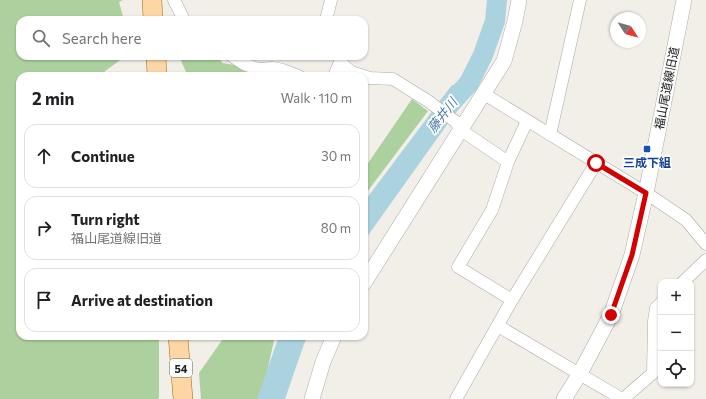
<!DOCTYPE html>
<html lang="en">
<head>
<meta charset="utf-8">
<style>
	:root { --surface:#fff; --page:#f2f2f2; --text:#202124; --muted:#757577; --line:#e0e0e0 }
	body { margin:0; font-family:Commissioner,"Noto Sans JP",sans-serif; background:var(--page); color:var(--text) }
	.controls { position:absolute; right:12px; bottom:12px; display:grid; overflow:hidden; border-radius:8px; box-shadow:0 1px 3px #0004 }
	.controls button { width:36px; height:36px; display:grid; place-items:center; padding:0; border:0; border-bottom:1px solid var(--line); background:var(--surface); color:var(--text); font:20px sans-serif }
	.compass { position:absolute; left:610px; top:12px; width:36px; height:36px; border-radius:50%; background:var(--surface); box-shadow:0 1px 3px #0004; rotate:126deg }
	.stop { position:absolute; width:12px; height:12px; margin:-9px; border:3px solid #d40000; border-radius:50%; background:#fff }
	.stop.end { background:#d40000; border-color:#fff; box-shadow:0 1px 4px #0008 }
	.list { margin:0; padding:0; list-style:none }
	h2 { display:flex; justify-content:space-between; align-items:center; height:52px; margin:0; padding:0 16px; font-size:17px }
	h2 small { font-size:13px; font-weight:400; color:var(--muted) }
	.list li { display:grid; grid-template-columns:26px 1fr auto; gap:12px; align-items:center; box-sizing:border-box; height:64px; margin:0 8px 8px; padding:0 8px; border:1px solid var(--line); border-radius:12px }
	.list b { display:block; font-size:15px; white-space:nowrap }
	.list p { margin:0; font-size:13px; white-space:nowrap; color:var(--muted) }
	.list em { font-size:13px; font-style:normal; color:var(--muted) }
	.icon { flex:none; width:22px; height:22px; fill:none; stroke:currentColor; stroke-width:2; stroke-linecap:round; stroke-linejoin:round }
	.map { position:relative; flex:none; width:706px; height:399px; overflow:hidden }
	.search { position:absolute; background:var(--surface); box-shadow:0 1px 3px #0004; left:16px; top:16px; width:352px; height:44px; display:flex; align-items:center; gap:10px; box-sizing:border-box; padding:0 14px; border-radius:12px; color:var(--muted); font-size:15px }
	.panel { position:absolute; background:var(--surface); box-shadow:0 1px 3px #0004; left:16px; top:72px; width:352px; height:268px; border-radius:12px }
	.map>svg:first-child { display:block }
</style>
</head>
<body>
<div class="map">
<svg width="706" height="399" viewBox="0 0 706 399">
	<rect width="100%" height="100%" fill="#f2efe9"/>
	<path fill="#add19e" d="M0,0H123L119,2L124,20H20V56H126L105,71L104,76H20V336H159V398L158,399H0Z
		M179,56H219L222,63L267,70L269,76H186V72Z
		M412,99L428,111L364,196V169Z
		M225,336H275L261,399H201L199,373Z"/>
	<path fill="#aad3df" d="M452,85L466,98L364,241V202Z
		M279,336H308L304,344L285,399H257Z"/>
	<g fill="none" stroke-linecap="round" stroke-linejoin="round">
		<path stroke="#aad3df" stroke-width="20" d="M443,113L450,104L469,83L483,55L495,21L497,0"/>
		<g stroke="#a9a9a9" stroke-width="13">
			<path id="minor" d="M174,0L184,20
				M326,20L331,0
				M232,56L244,64L258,69L273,68L283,70L299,76
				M342,56L340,62L351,72L370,78L393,79L428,101L456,122L461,130L508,162
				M334,76L340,62
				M484,94L646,193L686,220L706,244
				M550,135L580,0
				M683,282L706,260
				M512,300L458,267L492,210L508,162L527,121
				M498,326L622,399
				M456,399L512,300L596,163
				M623,399L653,373L654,321L656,308L661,303"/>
		</g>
		<g stroke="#a9a9a9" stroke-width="16">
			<path id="tertiary" d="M364,283L504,61L515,21L519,0
				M312,399L323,362L334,336
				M564,399L579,375L611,315L632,255L646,193L684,0"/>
		</g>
		<g stroke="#a06b00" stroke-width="20">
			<path id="primary" d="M152,0L153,20
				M156,56L157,76
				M178,336L183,399"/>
		</g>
		<use href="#minor" stroke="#fff" stroke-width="12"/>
		<use href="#tertiary" stroke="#fff" stroke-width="15"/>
		<use href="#primary" stroke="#fcd6a4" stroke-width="19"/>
	</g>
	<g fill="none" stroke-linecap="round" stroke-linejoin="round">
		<path stroke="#d40000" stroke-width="5" d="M596,163L646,193L632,255L611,315"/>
	</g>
	<rect fill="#1a4fb4" stroke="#fff" stroke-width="1.5" x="643" y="145" width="8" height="8" rx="2"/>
	<g text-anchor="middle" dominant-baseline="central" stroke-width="3.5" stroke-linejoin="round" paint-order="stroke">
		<rect fill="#fff" stroke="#646464" stroke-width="1" x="170" y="359" width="22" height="18" rx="3"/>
		<g font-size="11" font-weight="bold" fill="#222">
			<text x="181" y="368">54</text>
		</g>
		<g font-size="12" fill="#222" stroke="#fff">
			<text transform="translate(666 88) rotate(-79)">福山尾道線旧道</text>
		</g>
		<g font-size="12" font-weight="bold" fill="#164399" stroke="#fff">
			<text x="647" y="162">三成下組</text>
		</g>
		<g font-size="13" font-style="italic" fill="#4a7aab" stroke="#fff">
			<text transform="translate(442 115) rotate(-52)">藤井川</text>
		</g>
	</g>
</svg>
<div class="controls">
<button>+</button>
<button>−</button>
<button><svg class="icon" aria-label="locate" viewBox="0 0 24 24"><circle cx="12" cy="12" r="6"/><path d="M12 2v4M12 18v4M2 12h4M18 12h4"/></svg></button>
</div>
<svg class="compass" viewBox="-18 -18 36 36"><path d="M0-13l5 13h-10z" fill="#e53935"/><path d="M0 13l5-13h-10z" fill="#757577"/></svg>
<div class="stop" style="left:596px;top:163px"></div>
<div class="stop end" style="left:611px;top:315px"></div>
<div class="search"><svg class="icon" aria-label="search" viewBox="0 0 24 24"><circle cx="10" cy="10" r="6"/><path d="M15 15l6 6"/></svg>Search here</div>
<section class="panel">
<h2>2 min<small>Walk · 110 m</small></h2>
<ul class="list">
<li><svg class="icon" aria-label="ahead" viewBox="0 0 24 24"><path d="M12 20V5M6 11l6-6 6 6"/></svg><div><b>Continue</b></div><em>30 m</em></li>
<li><svg class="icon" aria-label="right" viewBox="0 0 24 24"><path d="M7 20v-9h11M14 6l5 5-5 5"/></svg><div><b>Turn right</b><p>福山尾道線旧道</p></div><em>80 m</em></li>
<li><svg class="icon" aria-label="arrive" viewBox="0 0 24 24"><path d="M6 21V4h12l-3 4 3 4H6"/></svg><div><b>Arrive at destination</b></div></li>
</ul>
</section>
</div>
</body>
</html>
